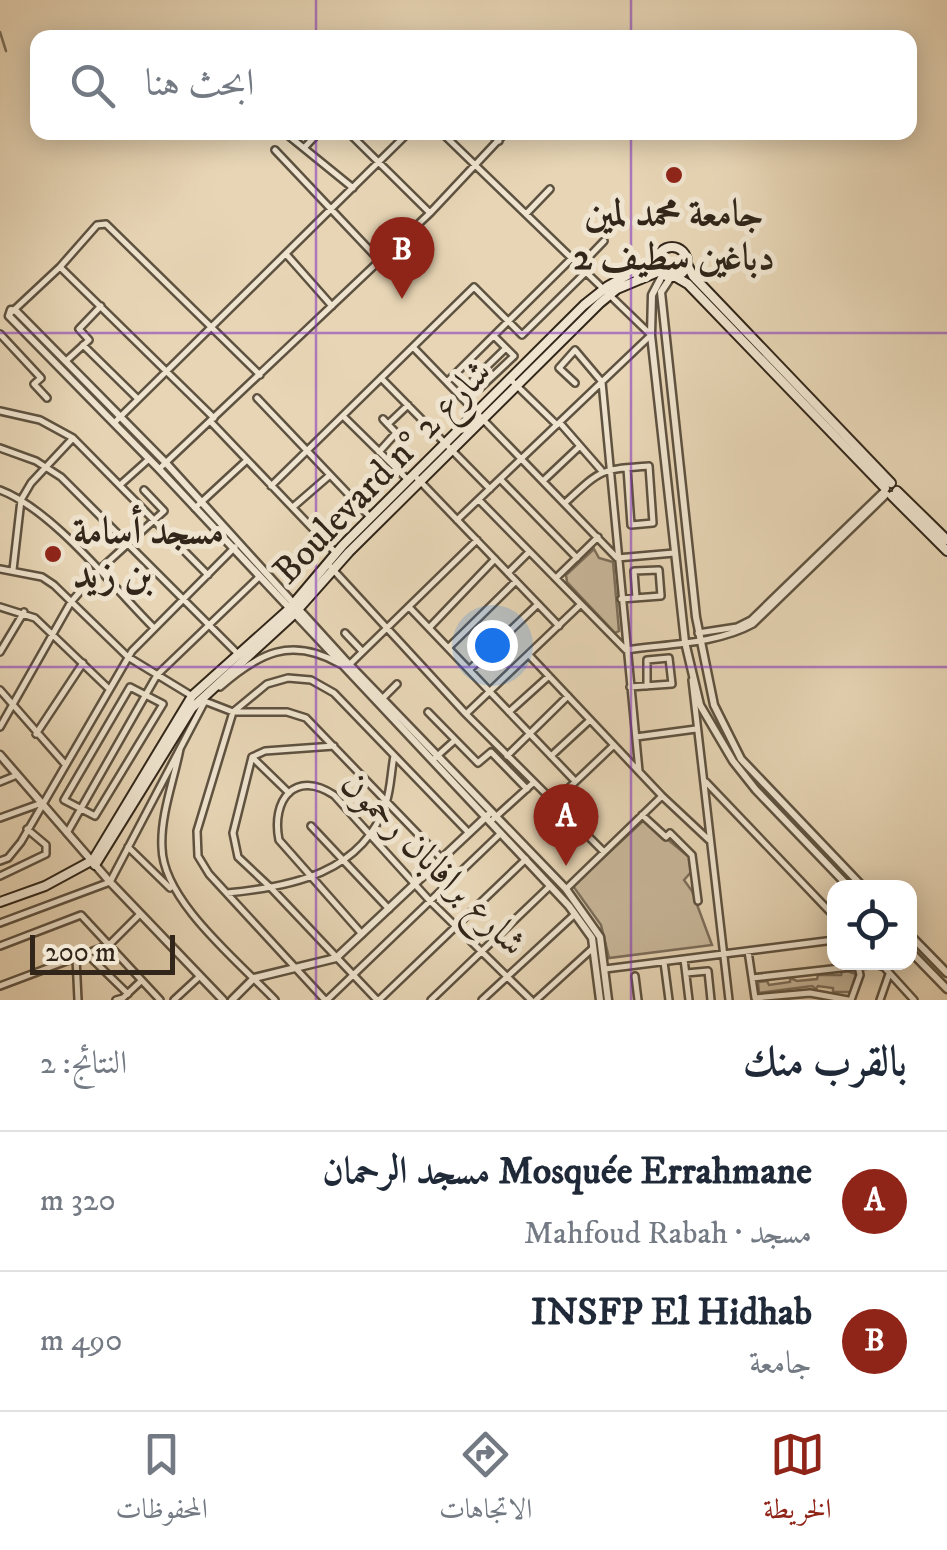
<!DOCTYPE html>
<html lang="ar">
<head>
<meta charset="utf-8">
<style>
	:root { --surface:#fff; --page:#f2f2f3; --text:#1f2937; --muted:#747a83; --line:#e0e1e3; --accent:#8f2418 }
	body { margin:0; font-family:"IM FELL DW Pica",Amiri,serif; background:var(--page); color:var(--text); direction:rtl }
	.controls { position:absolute; right:30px; bottom:30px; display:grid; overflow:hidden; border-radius:20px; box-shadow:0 5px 25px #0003 }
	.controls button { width:90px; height:90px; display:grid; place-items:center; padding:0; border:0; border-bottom:2px solid var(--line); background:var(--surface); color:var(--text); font:50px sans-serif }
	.scale { position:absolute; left:30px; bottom:25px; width:145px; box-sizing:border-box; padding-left:10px; border:5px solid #312619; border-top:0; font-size:28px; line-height:35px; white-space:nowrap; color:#312619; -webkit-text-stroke:8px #efe4cf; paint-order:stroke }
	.you { position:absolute; left:492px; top:645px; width:35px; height:35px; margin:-25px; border:8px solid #fff; border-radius:50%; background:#1a73e8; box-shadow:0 0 0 15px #1a73e833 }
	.badge { display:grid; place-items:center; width:65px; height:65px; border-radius:50%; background:var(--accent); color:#fff; font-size:32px; font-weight:700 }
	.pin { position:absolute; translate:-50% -82px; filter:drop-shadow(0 2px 5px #0008) }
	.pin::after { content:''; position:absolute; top:52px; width:35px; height:30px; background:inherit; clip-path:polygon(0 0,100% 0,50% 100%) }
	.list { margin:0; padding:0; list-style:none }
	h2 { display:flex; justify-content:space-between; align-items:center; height:130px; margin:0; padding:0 40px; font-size:42px }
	h2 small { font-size:32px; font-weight:400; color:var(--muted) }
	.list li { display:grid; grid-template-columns:65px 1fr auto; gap:30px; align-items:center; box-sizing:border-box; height:140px; padding:0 40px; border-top:2px solid var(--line) }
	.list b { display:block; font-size:38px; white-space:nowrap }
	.list p { margin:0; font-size:32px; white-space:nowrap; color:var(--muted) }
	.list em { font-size:32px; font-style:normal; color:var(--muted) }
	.icon { flex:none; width:55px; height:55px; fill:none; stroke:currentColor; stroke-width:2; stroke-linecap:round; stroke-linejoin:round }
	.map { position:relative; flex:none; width:947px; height:1000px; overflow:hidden; direction:ltr }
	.search { position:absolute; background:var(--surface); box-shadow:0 5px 25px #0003; left:30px; right:30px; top:30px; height:110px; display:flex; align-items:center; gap:25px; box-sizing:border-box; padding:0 35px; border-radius:20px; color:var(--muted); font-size:38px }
	.sheet { height:410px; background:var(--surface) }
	nav { display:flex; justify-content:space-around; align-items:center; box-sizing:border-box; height:140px; border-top:2px solid var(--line); background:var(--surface); font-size:28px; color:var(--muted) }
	nav a { display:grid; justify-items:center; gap:5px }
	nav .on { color:var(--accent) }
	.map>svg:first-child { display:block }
</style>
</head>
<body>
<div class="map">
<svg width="947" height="1000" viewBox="0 0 947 1000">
	<rect width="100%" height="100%" fill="#e7d5b5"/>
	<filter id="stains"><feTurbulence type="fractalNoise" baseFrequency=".002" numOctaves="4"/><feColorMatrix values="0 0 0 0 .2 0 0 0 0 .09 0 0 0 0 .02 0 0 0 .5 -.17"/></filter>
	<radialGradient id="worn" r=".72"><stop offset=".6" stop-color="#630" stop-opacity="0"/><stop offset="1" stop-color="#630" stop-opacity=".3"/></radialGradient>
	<path fill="#c8b79a" stroke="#7c6e5a" stroke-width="2.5" d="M594,549L599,558L613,562L619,631L615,633L567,582L566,575Z
		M644,820L689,857L692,871L684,880L692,891L712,945L609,958L601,925L573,886Z
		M847,971L856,974L851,992H833V988L818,986L816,989L812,986L759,993L758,982L767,981L769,985L790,982V978L797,981L817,979L818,975H841L842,972Z"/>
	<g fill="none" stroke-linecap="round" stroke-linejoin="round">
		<path stroke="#796c57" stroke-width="2.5" d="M0,32L6,51"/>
		<g stroke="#5e5240" stroke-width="10">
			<path id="minor" d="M284,132L353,188
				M348,132L430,213
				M441,132L651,335L457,520
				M488,132L499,141
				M304,148L319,132
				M275,150L380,261
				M526,214L550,189
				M286,254L332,306
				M580,266L604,241
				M60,267L214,418
				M14,310L60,267L97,225L106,224L260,375
				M0,334L41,378L34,384L47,398
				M494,336L514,356L480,388L473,380L506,348
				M83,345L138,399
				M413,347L617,558L674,553
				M66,361L89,340L79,329L101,306
				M381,378L490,489
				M510,379L557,425
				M447,382L572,258
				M575,383L559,368L575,350L602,382L639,771
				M257,398L371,518
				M0,411L40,420L73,438L208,575
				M343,416L408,480
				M383,419L401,438
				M210,421L336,553
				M114,423L409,132
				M560,423L601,470
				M388,424L408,405
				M0,448L36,461L61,477L237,653
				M379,452L396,433
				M159,469L430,213L506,132
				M415,476L559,626
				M500,479L577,558
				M544,480L580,446
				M120,485L149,459
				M271,486L474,287L522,335L586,272
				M0,490C53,510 112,586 153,627
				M479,500L626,650C667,644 717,644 753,624L887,494
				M566,502C603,468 599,470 649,466L653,523L631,525L627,468
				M293,507L330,475
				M195,508L247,460
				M327,563L466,714L604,852
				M0,569L42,577L54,585L128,657L192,696
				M13,570L21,500L31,483L73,438
				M508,573L529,552
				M556,578L598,537
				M621,599L661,596L659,570L634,571L636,598
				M0,607L35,618L107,687
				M409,607L575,781
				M429,628L495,559
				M345,633L361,650
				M698,633L737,627L751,620L885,490
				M448,648L516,581
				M0,652L24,612
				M529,655L662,796L709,840
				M350,664L477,540
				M469,670L538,604
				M692,680L729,1000
				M130,687L163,704L95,816L64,800Z
				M220,687C259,653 291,636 340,664
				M630,687L672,684L669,658L647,660V686
				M0,690L64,763
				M382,699L397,684
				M202,700L233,712H287L306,718L441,858
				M428,712L478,763L491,752L527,789
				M509,712L549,676
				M466,714L581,604
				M0,727L71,602L98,571L164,511L144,490
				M36,734L83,663
				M636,737L696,729
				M334,746L265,751L252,757L233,833L238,857L272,889L377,1000
				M180,749C174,780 160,816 162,848C163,901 239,962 275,1000
				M507,756L568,696
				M551,756L590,720
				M252,757L289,793
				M435,758L455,740
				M0,782L17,775
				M706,782L834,916
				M553,803L614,745
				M642,815L666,837L670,833L692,855L698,901
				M0,818L39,804
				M490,822L533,783
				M311,826L389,909
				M67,833L157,675L259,577
				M128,847L170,888
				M0,861L8,858L21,842L132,651L235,547
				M0,876L46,854V845L27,829
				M566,889L662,796
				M227,893C291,887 363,873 386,803C391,788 391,771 394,756
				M0,923L110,882L205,701
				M362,934L279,840C271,800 295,769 334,795L430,901L531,1000
				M0,946L81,915L160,1000
				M748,951L755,998L810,993L848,1000
				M86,953L128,994
				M76,958L78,1000
				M684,959L689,1000
				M664,962L669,1000
				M605,969L834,940
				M686,973L708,971L711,1000
				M635,976L638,1000
				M752,978L876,964L884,967L914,1000
				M0,986L109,945L140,914
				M116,1000L123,998L141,981
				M174,1000L200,976
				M325,1000L209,874L198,856L197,831L233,712L267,684L288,678L311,680L334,693L469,833
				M327,1000L501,833
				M379,1000L526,859
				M431,1000L550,886
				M482,1000L575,914
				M536,1000L593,948
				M851,1000L860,975L858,966
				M880,1000L889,974"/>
		</g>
		<g stroke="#5e5240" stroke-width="11">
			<path id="tertiary" d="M663,274L652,295L651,335L685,642L700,705L733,761L756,790L850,888
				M671,277L661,292L696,617L714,705L741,759L864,888
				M0,755L110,882L223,1000
				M910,935L947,973
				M910,951L947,989
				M232,1000L254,978L336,958L488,815
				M600,1000L592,938L569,906L159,469L9,316L11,310L16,311L166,463L344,659L566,889L600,937L608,1000"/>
		</g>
		<g stroke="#312619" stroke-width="12">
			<path id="secondary" d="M657 262a15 15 0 1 1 30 0a15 15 0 1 1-30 0Z
				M687,264L693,276L891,483
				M676,277L688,284L885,488
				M897,491L947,540
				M892,496L947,551
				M95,865L192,708L293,615L349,552L600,303L617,289L660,271
				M0,902L45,886L93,860L192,696L288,610L343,545L584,305L608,286L658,258"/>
		</g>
		<use href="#minor" stroke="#efe4cf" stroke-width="5"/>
		<use href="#tertiary" stroke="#efe4cf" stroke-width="6"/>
		<use href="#secondary" stroke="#efe4cf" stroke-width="8"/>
	</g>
	<path fill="none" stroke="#7b2cbf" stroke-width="2.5" stroke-opacity="0.55" d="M316,0V38M631,0V38M316,132V1000M631,132V1000M0,333H947M0,667H947"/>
	<g fill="#8f2418" stroke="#efe4cf" stroke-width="4">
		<circle cx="674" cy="175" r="10"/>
		<circle cx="53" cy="554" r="10"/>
	</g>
	<g text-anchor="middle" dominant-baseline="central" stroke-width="10" stroke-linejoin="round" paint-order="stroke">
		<g font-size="38" font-weight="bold" fill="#312619" stroke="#efe4cf">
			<text x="674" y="214">جامعة محمد لمين<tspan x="674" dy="44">دباغين سطيف 2</tspan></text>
			<text x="73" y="532" text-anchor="start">مسجد أسامة<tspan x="73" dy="44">بن زيد</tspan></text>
		</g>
		<g font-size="38" fill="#312619" stroke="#efe4cf">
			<text transform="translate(383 472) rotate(-46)">Boulevard n° شارع 2</text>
			<text transform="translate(433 864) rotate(45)">شارع برافابان رحمون</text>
		</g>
	</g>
	<rect width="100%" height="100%" filter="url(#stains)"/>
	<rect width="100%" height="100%" fill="url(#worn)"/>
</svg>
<div class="controls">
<button><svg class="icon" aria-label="locate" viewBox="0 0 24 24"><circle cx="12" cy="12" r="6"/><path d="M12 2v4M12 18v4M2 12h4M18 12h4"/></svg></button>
</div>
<div class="scale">200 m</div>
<div class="you"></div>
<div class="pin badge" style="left:566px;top:866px">A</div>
<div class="pin badge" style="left:402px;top:299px">B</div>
<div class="search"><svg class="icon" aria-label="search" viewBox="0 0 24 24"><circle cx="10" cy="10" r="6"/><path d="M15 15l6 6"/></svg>ابحث هنا</div>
</div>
<section class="sheet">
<h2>بالقرب منك<small>النتائج: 2</small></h2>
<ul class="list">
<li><span class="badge">A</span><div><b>Mosquée Errahmane مسجد الرحمان</b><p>مسجد · Mahfoud Rabah</p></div><em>320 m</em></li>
<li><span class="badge">B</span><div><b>INSFP El Hidhab</b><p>جامعة</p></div><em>490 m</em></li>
</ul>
</section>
<nav>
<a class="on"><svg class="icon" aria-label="map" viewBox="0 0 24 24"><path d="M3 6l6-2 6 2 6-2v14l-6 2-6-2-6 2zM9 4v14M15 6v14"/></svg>الخريطة</a>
<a><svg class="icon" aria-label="directions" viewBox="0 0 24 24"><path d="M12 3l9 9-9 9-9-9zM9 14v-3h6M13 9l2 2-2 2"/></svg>الاتجاهات</a>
<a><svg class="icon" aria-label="saved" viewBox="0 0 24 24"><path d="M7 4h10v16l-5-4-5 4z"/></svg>المحفوظات</a>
</nav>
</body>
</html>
